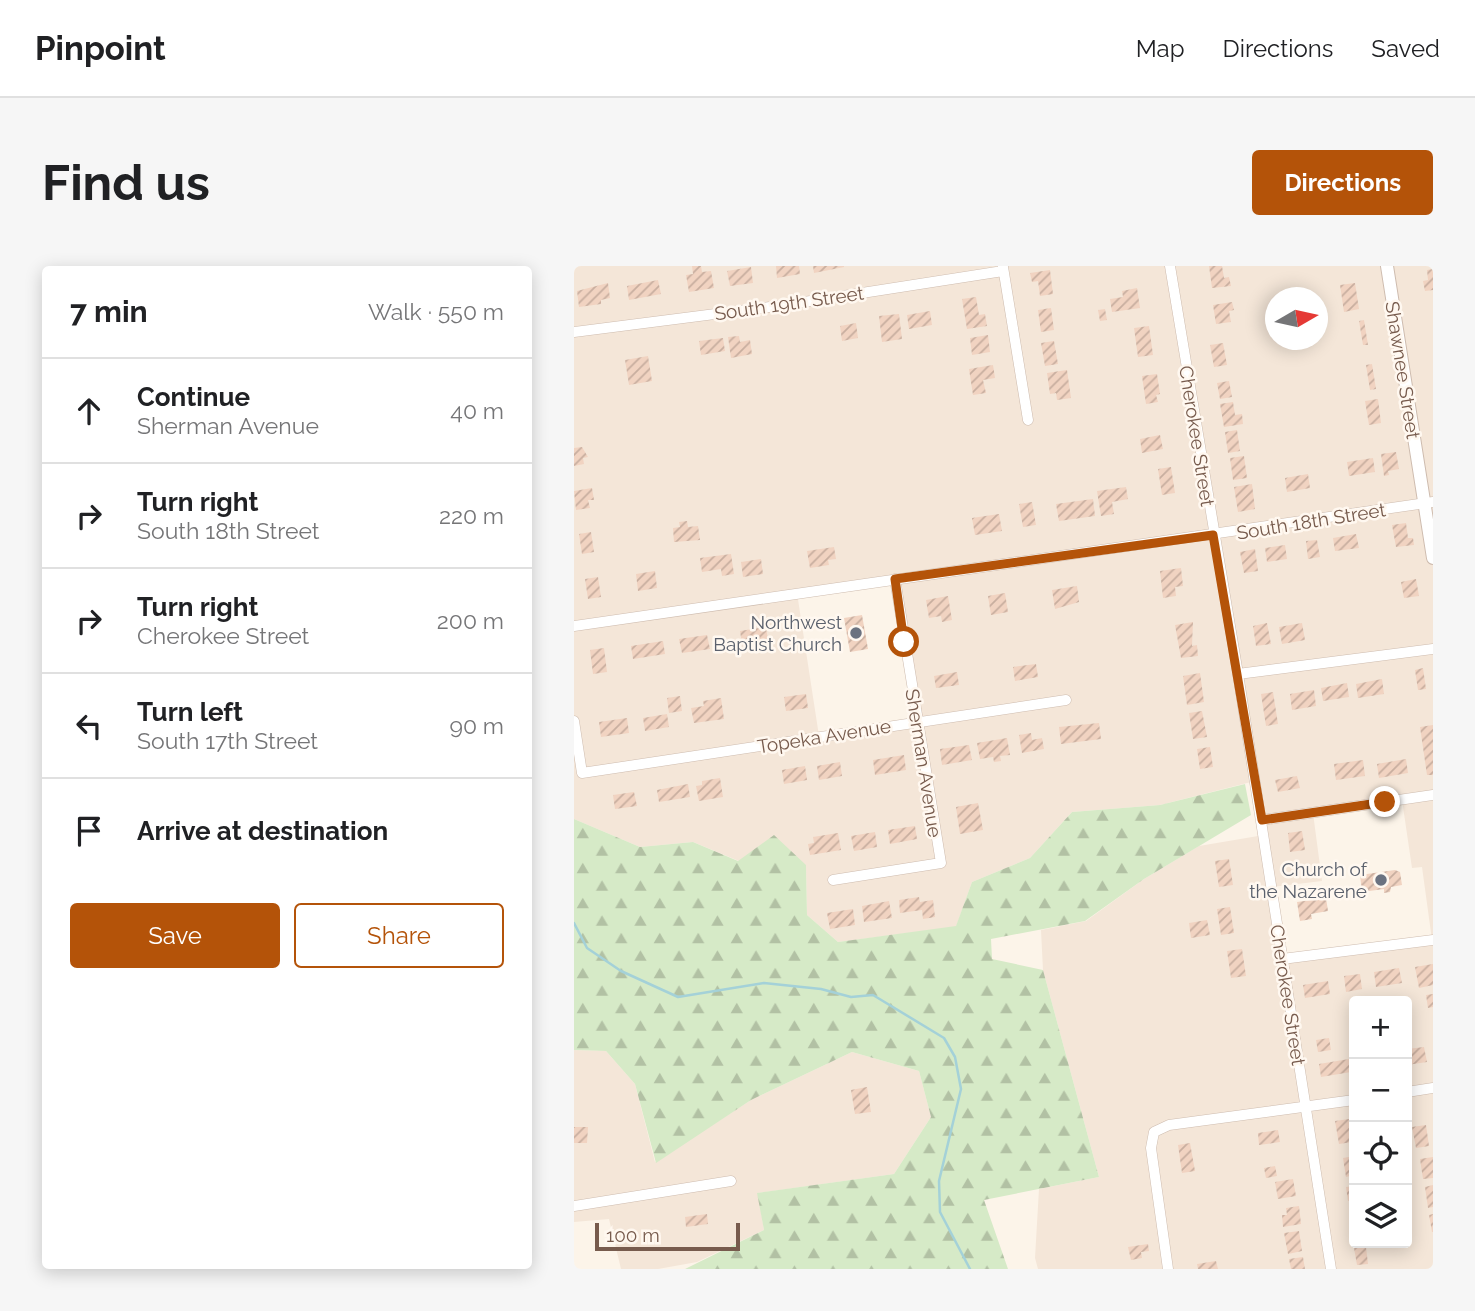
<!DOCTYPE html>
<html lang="en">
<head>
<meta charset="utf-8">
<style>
	:root { --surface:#fff; --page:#f6f6f6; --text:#202124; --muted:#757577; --line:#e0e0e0; --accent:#b45309 }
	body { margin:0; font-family:Raleway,sans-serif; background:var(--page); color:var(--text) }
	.controls { position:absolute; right:21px; bottom:21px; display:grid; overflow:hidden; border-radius:7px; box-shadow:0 4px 18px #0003 }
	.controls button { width:63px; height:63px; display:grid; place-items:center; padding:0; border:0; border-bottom:2px solid var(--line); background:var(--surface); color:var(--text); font:35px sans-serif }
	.compass { position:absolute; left:691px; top:21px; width:63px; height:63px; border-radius:50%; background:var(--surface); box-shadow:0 4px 18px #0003; rotate:81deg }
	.scale { position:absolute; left:21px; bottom:18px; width:145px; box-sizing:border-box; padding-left:7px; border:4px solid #775b4d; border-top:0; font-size:19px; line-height:24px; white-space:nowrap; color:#775b4d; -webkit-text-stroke:5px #fff8f0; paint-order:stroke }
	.stop { position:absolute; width:21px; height:21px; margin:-16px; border:5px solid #b45309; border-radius:50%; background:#fff }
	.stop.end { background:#b45309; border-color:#fff; box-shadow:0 2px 7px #0008 }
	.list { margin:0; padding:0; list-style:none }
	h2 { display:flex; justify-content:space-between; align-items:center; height:91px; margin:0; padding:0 28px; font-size:30px }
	h2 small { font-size:23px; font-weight:400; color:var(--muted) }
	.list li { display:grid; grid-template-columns:46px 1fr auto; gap:21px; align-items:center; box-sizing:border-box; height:105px; padding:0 28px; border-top:2px solid var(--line) }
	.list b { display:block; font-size:26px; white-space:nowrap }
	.list p { margin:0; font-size:23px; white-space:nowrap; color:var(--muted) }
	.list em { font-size:23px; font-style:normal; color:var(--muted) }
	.actions { display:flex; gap:14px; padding:21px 28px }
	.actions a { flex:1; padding:16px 0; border:2px solid var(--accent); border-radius:7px; text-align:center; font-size:24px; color:var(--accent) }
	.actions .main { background:var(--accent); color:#fff }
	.icon { flex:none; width:38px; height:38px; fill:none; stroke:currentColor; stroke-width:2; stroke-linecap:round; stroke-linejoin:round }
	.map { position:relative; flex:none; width:859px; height:1003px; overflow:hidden; border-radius:7px }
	header { display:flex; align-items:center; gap:42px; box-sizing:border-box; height:98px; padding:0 35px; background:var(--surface); border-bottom:2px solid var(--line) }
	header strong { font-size:33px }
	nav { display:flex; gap:38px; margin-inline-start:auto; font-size:24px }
	.intro { display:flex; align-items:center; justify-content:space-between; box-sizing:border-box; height:168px; padding:0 42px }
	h1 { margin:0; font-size:49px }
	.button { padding:18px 32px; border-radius:7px; background:var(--accent); color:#fff; font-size:24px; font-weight:700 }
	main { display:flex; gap:42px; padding:0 42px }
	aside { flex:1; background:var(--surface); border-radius:7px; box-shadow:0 4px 18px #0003 }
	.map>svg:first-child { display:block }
</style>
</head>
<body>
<header>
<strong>Pinpoint</strong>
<nav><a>Map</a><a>Directions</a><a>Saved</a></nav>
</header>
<div class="intro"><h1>Find us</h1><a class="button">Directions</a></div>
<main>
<aside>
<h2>7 min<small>Walk · 550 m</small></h2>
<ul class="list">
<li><svg class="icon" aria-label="ahead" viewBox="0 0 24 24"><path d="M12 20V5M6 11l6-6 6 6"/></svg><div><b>Continue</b><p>Sherman Avenue</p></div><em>40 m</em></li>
<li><svg class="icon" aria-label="right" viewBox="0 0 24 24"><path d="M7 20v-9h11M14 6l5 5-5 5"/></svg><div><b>Turn right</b><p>South 18th Street</p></div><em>220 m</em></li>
<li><svg class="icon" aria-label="right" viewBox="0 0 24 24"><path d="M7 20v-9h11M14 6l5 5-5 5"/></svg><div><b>Turn right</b><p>Cherokee Street</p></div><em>200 m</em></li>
<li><svg class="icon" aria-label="left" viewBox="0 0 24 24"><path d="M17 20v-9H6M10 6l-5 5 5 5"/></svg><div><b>Turn left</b><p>South 17th Street</p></div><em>90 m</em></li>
<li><svg class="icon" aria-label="arrive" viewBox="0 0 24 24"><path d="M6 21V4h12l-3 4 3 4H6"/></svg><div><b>Arrive at destination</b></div></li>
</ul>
<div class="actions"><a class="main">Save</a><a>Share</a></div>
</aside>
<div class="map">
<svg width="859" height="1003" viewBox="0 0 859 1003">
	<defs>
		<pattern id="forest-firs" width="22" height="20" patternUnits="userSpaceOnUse" patternTransform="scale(1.75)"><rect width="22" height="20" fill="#d6eac7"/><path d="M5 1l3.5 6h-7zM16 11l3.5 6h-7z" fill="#b2c1a4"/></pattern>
		<pattern id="building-hatch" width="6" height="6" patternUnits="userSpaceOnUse" patternTransform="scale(1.75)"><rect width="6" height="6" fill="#f1d3c1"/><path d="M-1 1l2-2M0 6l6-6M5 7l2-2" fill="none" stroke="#c8ae9f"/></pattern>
	</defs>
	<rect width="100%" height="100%" fill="#fcf4e9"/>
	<path fill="#f4e6d8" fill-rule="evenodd" d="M0,0H859V1003H464L461,992L465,923L525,911L469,704L467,664L512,655L570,613L625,580L690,569L681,515L586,539L498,546L456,592L398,616L382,661L264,676L233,649L232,599L165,595L119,576L66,581L0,553ZM702,32H744V74H702ZM321,314L342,456L245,470L223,327ZM828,534L838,602L848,601L858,674L708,693L698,621L748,615L739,547ZM780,735H833V977H780Z
		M0,784L32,785L61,818L81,896L177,834L278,786L345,805L357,851L320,908L184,927L190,964L123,996L84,1003H47L35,953L0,956Z"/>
	<path fill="url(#forest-firs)" d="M671,518L677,549L570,613L511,655L417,673L418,693L469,704L525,911L410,934L434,1003H111L190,964L183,927L320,908L357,851L345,805L278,786L177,834L82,897L61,818L32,785L0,784V553L66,581L119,576L164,595L200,569L232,599L233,649L264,676L382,660L398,616L456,592L498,546L586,539Z"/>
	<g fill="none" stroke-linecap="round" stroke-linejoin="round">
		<path stroke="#a4d1d8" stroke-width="2.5" d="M0,657L13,682L47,705L104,731L190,717L247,723L277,731L299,729L370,772L381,791L387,823L365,915L366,946L396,1003"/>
	</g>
	<path fill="url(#building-hatch)" d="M118,0H127L128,6L137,5L140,22L115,26L112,9L119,8Z
		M202,0H225L226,8L203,12Z
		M239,0H270V1L240,7Z
		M635,0H648L650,12L655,11L657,20L638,22Z
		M177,1L179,17L156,20L153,5Z
		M859,3V24L851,25L849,15L854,14L853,4Z
		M476,4L479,28L466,30L464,15L458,16L456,7Z
		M84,14L87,28L55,34L53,20Z
		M34,17L36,32L27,34V38L5,41L3,25Z
		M781,17L785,43L770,46L766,19Z
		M563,22L566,42L538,46L536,33L549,31L548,25Z
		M402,31L405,49L411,48L413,60L393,63L388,33Z
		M658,36L660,44L655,45L657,56L642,58L639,39Z
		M477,42L480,64L467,66L464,44Z
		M531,43L533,54L526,55L524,44Z
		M356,45L358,59L335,63L333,49Z
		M325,48L328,73L308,76L305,50Z
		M790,54L794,79H789L785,55Z
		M282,57L284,72L268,75L266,60Z
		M575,60L579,89L564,91L560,62Z
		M414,69L416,86L398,89L396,72Z
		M165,70L166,76L176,74L178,88L157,92L154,71Z
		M149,72L151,85L127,89L125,75Z
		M480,75L484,98L471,100L467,77Z
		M649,77L653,99L640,101L636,79Z
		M74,90L78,115L55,119L51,94Z
		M798,98L802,123L796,124L792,99Z
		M419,99L421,112L409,114L412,127L399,129L395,103Z
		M493,104L497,132L483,134L482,127L476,128L473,107Z
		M583,108L586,128L582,129L584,136L572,138L568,110Z
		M655,115L658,131L646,133L643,117Z
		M804,133L807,157L795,159L791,135Z
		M659,136L661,149L668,148L669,158L650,161L646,138Z
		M663,164L666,185L654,187L651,166Z
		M586,169L589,183L568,187L566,173Z
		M8,181L14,191L9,192L10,198L0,200V182Z
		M822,186L825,203L814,205L815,209L810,210L807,188Z
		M670,190L673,212L659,214L656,192Z
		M799,192L801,206L775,210L773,196Z
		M597,201L601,227L588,229L584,203Z
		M734,208L736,222L713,226L711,212Z
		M678,218L681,243L664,246L660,221Z
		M552,221L554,233L538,236L540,248L527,250L523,225Z
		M18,222L20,234H14L16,242L2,244L0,225Z
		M519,233L521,250L485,255L482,238Z
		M458,236L462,259L449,261L445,238Z
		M425,248L428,265L401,269L398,252Z
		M113,255L114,261L124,260L126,274L100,276L99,262L106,261L105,256Z
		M832,257L834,272H839L840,279L822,281L818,259Z
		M17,266L20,286L8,288L5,268Z
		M782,268L785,282L761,285L759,272Z
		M743,274L746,291L734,293L732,275Z
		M711,279L713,293L693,296L691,282Z
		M260,281L262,293L254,294L255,299L236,302L233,285Z
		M681,283L684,305L670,307L666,286Z
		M157,288L160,308L148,310L147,303L128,306L126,292Z
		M187,293L189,308L169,311L167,296Z
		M607,302L609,320L601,321L602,330L589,332L586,305Z
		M81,305L83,322L64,325L62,308Z
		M24,311L27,331L14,333L11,313Z
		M842,313L845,330L830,332L827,316Z
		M503,320L505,336L481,343L478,324Z
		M431,327L434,346L417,349L414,330Z
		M374,330L378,354L368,356L367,350L355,352L352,334Z
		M288,349L294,383L276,386L270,352Z
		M619,356L618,380L623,379L624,390L607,392L601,359Z
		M693,357L697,378L682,380L679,360Z
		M728,357L731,374L708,378L705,361Z
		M192,361L194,374L168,378L166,365Z
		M133,369L136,383L108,387L105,373Z
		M89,375L91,388L59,393L57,380Z
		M30,382L33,406L19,408L16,384Z
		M462,398L464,411L441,415L439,401Z
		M849,402L852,423L844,424L841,404Z
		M383,406L385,419L362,422L360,410Z
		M626,407L630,436L613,439L609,410Z
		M808,413L810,428L784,432L782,418Z
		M773,417L775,431L749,435L747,422Z
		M740,424L742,440L718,444L716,428Z
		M699,426L704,458L692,460L687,428Z
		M232,428L234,442L212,445L210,431Z
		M106,430L108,445L95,447L93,432Z
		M147,432L150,453L120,457L117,442L130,440L129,435Z
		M628,445L633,471L619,473L615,447Z
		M93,448L95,461L71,465L69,452Z
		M53,452L55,467L27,471L25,456Z
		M525,457L527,473L487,478L485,461Z
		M859,459V509H853L846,461Z
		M457,467L458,474L468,472L470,483L448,487L445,469Z
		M433,472L436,489L426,490L427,495L420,496L419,491L406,493L403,477Z
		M395,479L398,494L368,499L366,483Z
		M636,481L639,501L626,503L623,483Z
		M330,489L332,504L301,509L299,494Z
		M832,493L834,507L805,512L803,498Z
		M789,494L791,510L762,514L760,498Z
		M266,496L268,510L245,514L243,500Z
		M231,500L233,514L210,518L208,504Z
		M723,510L726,522L704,526L701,514Z
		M146,512L149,531L125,535L122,520L128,519V515Z
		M114,518L116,531L85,536L83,524Z
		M60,526L63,540L41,543L39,529Z
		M404,537L409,564L386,568L382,541Z
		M341,560L343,573L316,578L314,564Z
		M728,565L731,584L716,586L714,567Z
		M301,566L303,581L280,585L277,570Z
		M264,567L267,584L236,589L234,578L240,577L239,571Z
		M655,593L659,619L645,621L641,595Z
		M821,604L826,606L828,619L817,621L816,626L810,627V623L788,626L786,609Z
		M345,631L346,636L359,634L361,651L349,653L348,644L326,647L325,634Z
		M752,632L754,645L737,648L738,653L726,655L723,636Z
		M315,635L318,652L290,656L288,640Z
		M656,641L660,667L647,669L643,643Z
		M279,643L281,659L256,663L253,647Z
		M633,654L636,669L617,672L615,657Z
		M668,683L672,710L657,712L653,685Z
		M859,698V719L845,722L841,701Z
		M825,702L828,717L802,721L800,706Z
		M786,708L788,723L772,726L770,710Z
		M754,715L756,728L731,732L729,719Z
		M859,728V741L854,742L852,729Z
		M755,772L757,784L744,786L742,774Z
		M850,781L853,796L833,799V783Z
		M775,793L777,806L747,811L745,798Z
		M293,821L297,846L281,848L277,824Z
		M775,853L778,876L765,878L761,855Z
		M852,859L855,880L842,882L838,861Z
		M0,861H14L13,877H0Z
		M704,864L706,876L685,879L684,867Z
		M616,877L621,905L608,907L604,879Z
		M780,890V909L772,911L769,892Z
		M859,891V912L849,913L846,893Z
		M701,900L703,910L692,912L690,902Z
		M719,913L722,930L704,933L701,916Z
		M859,919V941L854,942L851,921Z
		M780,920V934L774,935L772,921Z
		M725,940L727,958L709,961L708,949H713L712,942Z
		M780,942V964H779L775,943Z
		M133,948L134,958L112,961L111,951Z
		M859,948V966H858L855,949Z
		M725,965L728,985L714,988L710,967Z
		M574,978L575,985L567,986L568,992L557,994L554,981Z
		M792,981L794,998L783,999L780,982Z
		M729,991L731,1003H717L715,993Z
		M642,995L644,1003H624L623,998Z"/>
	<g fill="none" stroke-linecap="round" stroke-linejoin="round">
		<g stroke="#cebcaf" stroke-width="11">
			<path id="minor" d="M596,0L664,408L757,1003
				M429,1L454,154
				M0,66L211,39L429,5
				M0,360L859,236
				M664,408L859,383
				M0,455L8,507L492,434
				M688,554L859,529
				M259,614L367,597L321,313
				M708,693L859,674
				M833,826L859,822
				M0,940L157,915
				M594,1003L577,882L580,866L595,859L780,834"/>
		</g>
		<g stroke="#cebcaf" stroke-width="14">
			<path id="tertiary" d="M813,0L859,292"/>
		</g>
		<use href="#minor" stroke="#fff" stroke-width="10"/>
		<use href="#tertiary" stroke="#fff" stroke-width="12"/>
	</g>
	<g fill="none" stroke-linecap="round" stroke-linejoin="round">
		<path stroke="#b45309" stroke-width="9" d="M330,376L321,313L639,269L688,554L811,536"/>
	</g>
	<g fill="#6b7280" stroke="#fff8f0" stroke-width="2.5">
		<circle cx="282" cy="367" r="7"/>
		<circle cx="807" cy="614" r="7"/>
	</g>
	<g text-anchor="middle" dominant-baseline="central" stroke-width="5" stroke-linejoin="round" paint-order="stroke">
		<g font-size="19" fill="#775b4d" stroke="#fff8f0">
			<text transform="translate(215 37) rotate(-8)">South 19th Street</text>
			<text transform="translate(829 104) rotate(81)">Shawnee Street</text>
			<text transform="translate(623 170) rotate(81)">Cherokee Street</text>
			<text transform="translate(737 255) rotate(-9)">South 18th Street</text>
			<text transform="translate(250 470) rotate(-9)">Topeka Avenue</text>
			<text transform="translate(350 497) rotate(81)">Sherman Avenue</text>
			<text transform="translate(714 729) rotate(81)">Cherokee Street</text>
		</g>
		<g font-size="19" fill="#5b616d" stroke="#fff8f0" text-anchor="end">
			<text x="268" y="356">Northwest<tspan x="268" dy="22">Baptist Church</tspan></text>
			<text x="793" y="603">Church of<tspan x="793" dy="22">the Nazarene</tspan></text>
		</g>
	</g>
</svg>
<div class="controls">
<button>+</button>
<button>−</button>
<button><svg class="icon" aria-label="locate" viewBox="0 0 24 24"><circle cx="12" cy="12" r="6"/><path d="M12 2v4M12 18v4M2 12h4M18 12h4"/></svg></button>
<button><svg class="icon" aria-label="layers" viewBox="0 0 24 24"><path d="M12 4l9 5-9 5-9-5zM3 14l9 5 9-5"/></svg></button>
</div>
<svg class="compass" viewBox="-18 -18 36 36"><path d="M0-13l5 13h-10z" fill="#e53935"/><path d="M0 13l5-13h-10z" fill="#757577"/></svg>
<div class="scale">100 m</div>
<div class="stop" style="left:330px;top:376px"></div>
<div class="stop end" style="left:811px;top:536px"></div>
</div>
</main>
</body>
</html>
